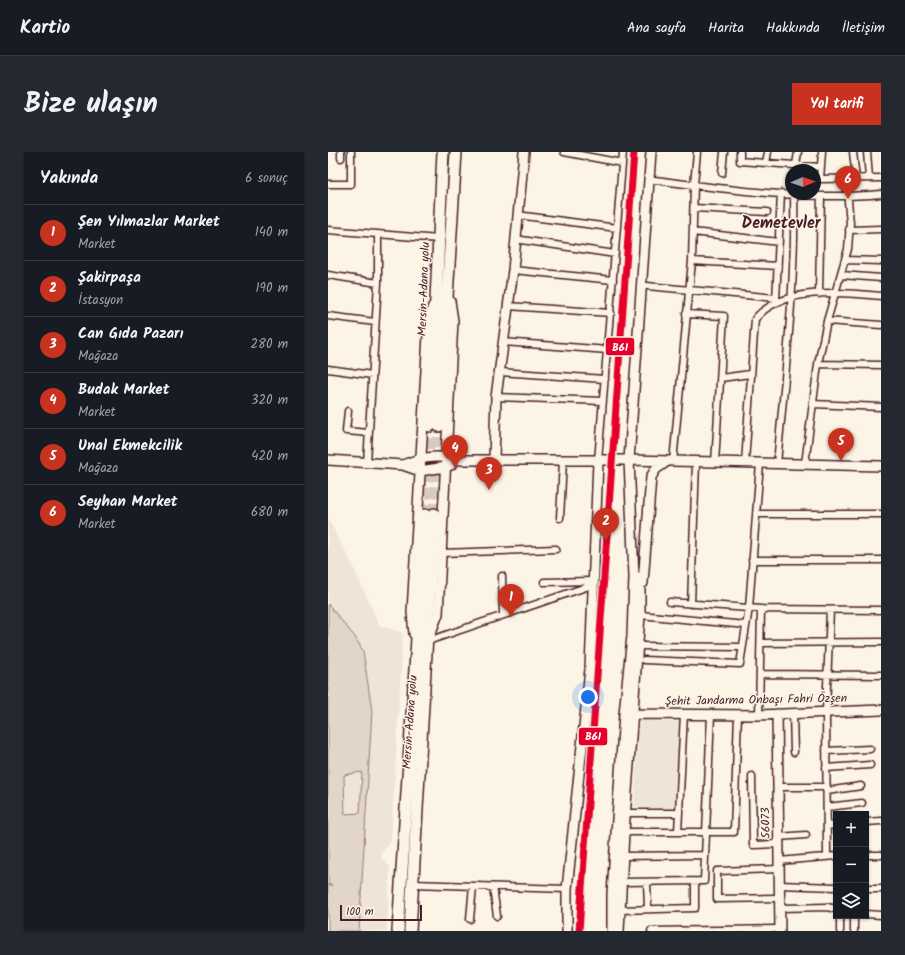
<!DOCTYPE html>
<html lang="tr">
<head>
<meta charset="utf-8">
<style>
	:root { --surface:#171b24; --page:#242831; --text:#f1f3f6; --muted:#9ea1a6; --line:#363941; --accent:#c8321e }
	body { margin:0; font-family:Kalam,sans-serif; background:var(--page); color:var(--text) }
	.controls { position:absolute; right:12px; bottom:12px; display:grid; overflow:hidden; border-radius:0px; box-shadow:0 1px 3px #0004 }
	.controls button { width:36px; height:36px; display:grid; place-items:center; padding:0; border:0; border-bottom:1px solid var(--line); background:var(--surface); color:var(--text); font:20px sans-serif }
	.compass { position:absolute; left:457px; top:12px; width:36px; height:36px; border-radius:50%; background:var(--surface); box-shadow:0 1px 3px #0004; rotate:88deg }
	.scale { position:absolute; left:12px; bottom:10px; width:82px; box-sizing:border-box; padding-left:4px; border:2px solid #4a1f2b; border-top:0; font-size:11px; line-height:14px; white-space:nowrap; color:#4a1f2b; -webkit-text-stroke:3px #fcf5e5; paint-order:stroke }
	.you { position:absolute; left:260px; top:545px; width:14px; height:14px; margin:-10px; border:3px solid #fff; border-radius:50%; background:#1a73e8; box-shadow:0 0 0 6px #1a73e833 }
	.badge { display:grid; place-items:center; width:26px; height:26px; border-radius:50%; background:var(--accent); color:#fff; font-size:13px; font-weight:700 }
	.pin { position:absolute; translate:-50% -33px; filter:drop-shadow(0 1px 2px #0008) }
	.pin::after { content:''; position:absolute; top:21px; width:14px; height:12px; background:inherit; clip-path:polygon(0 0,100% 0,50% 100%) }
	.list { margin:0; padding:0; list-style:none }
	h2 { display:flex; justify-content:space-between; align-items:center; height:52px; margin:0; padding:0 16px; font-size:17px }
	h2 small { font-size:13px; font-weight:400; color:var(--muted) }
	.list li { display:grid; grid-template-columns:26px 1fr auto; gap:12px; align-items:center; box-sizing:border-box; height:56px; padding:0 16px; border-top:1px solid var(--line) }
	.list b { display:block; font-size:15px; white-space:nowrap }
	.list p { margin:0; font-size:13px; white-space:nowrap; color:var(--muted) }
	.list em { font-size:13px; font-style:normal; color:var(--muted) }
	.icon { flex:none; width:22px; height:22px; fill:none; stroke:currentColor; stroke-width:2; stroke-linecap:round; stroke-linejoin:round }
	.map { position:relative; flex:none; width:553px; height:779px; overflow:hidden; border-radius:0px }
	header { display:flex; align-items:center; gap:24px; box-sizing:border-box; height:56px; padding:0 20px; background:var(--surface); border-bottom:1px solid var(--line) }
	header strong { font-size:19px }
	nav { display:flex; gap:22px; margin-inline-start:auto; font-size:14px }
	.intro { display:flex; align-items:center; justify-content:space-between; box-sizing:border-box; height:96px; padding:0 24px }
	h1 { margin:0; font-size:28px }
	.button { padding:10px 18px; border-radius:0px; background:var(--accent); color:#fff; font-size:14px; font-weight:700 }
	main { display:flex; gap:24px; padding:0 24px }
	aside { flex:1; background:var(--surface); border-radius:0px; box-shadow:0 1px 3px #0004 }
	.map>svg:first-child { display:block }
</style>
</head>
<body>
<header>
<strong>Kartio</strong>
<nav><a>Ana sayfa</a><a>Harita</a><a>Hakkında</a><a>İletişim</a></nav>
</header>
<div class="intro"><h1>Bize ulaşın</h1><a class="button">Yol tarifi</a></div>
<main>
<aside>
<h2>Yakında<small>6 sonuç</small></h2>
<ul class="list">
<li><span class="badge">1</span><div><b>Şen Yılmazlar Market</b><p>Market</p></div><em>140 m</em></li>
<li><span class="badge">2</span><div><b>Şakirpaşa</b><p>İstasyon</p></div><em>190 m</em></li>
<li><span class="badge">3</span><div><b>Can Gıda Pazarı</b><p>Mağaza</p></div><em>280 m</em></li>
<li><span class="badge">4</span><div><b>Budak Market</b><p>Market</p></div><em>320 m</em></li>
<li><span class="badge">5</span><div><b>Unal Ekmekcilik</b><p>Mağaza</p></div><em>420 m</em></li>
<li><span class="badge">6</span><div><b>Seyhan Market</b><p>Market</p></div><em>680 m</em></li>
</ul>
</aside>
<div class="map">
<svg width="553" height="779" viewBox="0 0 553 779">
	<rect width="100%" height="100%" fill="#fcf5e5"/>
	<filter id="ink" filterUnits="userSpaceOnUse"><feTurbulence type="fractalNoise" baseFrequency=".025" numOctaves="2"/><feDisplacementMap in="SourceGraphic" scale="8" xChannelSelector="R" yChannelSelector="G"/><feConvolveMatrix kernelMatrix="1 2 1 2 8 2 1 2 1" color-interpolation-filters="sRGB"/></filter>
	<g filter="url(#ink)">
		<path fill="#eee5d7" d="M0,367L23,410L51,473L75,481L63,690L54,700L53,706L62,714L59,779H0Z
			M311,568L352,570L347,657L306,655Z"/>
		<path fill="#e2d5ca" stroke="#967a7a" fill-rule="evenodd" d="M0,452L27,485L35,499L44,559L31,779H0V733H4H0ZM34,620L32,661L17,662L16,623Z"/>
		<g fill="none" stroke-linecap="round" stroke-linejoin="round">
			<path stroke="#d8cac0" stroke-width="11" stroke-dasharray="11 5.5" stroke-linecap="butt" d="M106,362L111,274
				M97,363L102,274"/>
			<g stroke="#4a1f2b" stroke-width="9">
				<path id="street" d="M13,0V6
					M236,0L294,11
					M412,0V9L492,15
					M494,0L492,27L553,26
					M525,0L528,27
					M539,0L541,26
					M438,11L440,0
					M468,13L470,0
					M394,21L396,0
					M326,28C400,37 479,49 553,42
					M0,32H23V0
					M366,56L439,60
					M189,63L289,76
					M0,78L111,87
					M521,78L553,77
					M365,80L451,90
					M187,87L287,102
					M517,108L553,109
					M364,109L450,114
					M185,118L285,128
					M0,123L50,131
					M513,123L553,126
					M319,134L448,146
					M491,142L493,44
					M448,149L453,41
					M180,154L283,161
					M358,162L396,164L387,311
					M0,164L47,170
					M499,169L553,173
					M175,190L280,198
					M490,212L553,213
					M0,217L44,223
					M171,220L277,227
					M393,226L422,222
					M168,245L275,249
					M485,252L553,255
					M20,259L18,279L41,281
					M270,309L295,0
					M345,310L364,109L366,33L369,0
					M39,311L50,131V83
					M417,311L427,167C454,134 515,140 553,144
					M449,312C457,222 468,133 466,42
					M477,312L490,212L499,169L520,97L522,71L518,27
					M428,362H553
					M232,366L235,309
					M113,401L228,397
					M424,408H553
					M174,424L175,463
					M216,430L264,429
					M342,450L433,457L553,458
					M363,452L368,311
					M312,463L418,473
					M100,489L264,433
					M433,491L553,490
					M309,494L414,495
					M316,508L412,512L421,456L432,311
					M433,522L553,523
					M465,561L466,600
					M431,563L433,457
					M498,599L542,597
					M498,616L542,613
					M424,624L425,693L451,692
					M450,635H499
					M499,639L533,634
					M499,655L534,651
					M297,661H351
					M538,670L553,669
					M499,674L508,673
					M296,680H406L410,562
					M350,680L356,562
					M450,685L478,683
					M538,703H553
					M294,704L377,703
					M499,704L498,559L502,458
					M451,709L508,704
					M451,717L389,719V747L451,746
					M293,730L376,729L383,562
					M319,730L320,757
					M85,732L239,737
					M451,733L508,735
					M165,735L169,764
					M538,737H553
					M452,756L499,755L508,757
					M291,758L367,756V730
					M538,762L553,763
					M526,764V779
					M142,767L145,734
					M323,779L452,777
					M512,779V764"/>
			</g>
			<g stroke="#4a1f2b" stroke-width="12">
				<path id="secondary" d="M166,307L168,245L185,118L196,0
					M0,308L75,313L92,319L117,315L123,313
					M75,313C96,304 111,303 133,308H301L553,314
					M315,431L323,325L328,317L338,310
					M86,482L84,460L101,166L105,154
					M100,488L110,462L125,169L122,149
					M304,562L431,563L553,558
					M449,562L452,779
					M239,779V737L262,517L270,309
					M284,779V742L296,562L304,484L306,425L301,308L323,0
					M291,779L296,680L312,463V425"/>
			</g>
			<g stroke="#4a1f2b" stroke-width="14">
				<path id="highway" d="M102,274L115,0
					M111,274L128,0
					M70,779L97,363
					M82,779L106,362"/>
			</g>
			<use href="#street" stroke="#fcf5e5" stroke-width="6"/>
			<use href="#secondary" stroke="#fcf5e5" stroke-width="9"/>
			<use href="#highway" stroke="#fcf5e5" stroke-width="11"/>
			<g stroke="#fcf5e5" stroke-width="10">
				<path id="rail-1" d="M251,779L306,0"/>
			</g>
			<use href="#rail-1" stroke="#e4002b" stroke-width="7"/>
		</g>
	</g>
	<g text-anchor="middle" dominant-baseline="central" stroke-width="3" stroke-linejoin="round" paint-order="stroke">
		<g font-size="12" fill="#4a1f2b" stroke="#fcf5e5">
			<text transform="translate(96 137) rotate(-88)">Mersin-Adana yolu</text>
			<text transform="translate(428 548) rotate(-1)">Şehit Jandarma Onbaşı Fahri Özşen</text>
			<text transform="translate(82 570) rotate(-86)">Mersin-Adana yolu</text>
			<text transform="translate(438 671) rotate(-91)">56073</text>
		</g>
		<g font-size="16" font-weight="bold" fill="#4a1f2b" stroke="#fcf5e5">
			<text x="453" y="71">Demetevler</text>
		</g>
	</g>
	<g stroke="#fcf5e5" stroke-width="1.5">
		<rect x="277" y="185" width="30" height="19" rx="4" fill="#e4002b"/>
		<rect x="250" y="575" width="30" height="19" rx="4" fill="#e4002b"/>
	</g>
	<g font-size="11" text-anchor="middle" font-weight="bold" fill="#fff">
		<text x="292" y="199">B61</text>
		<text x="265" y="588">B61</text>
	</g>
</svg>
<div class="controls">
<button>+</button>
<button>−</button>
<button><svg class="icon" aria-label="layers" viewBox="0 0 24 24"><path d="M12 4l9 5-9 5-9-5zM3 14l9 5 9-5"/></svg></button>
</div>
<svg class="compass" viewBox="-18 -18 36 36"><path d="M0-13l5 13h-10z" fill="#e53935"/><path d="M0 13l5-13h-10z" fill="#9ea1a6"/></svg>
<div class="scale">100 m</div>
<div class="you"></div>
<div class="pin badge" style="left:183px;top:465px">1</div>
<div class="pin badge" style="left:278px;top:389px">2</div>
<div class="pin badge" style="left:161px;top:338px">3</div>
<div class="pin badge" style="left:127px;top:316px">4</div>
<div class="pin badge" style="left:513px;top:309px">5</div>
<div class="pin badge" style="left:520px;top:47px">6</div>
</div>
</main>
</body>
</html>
